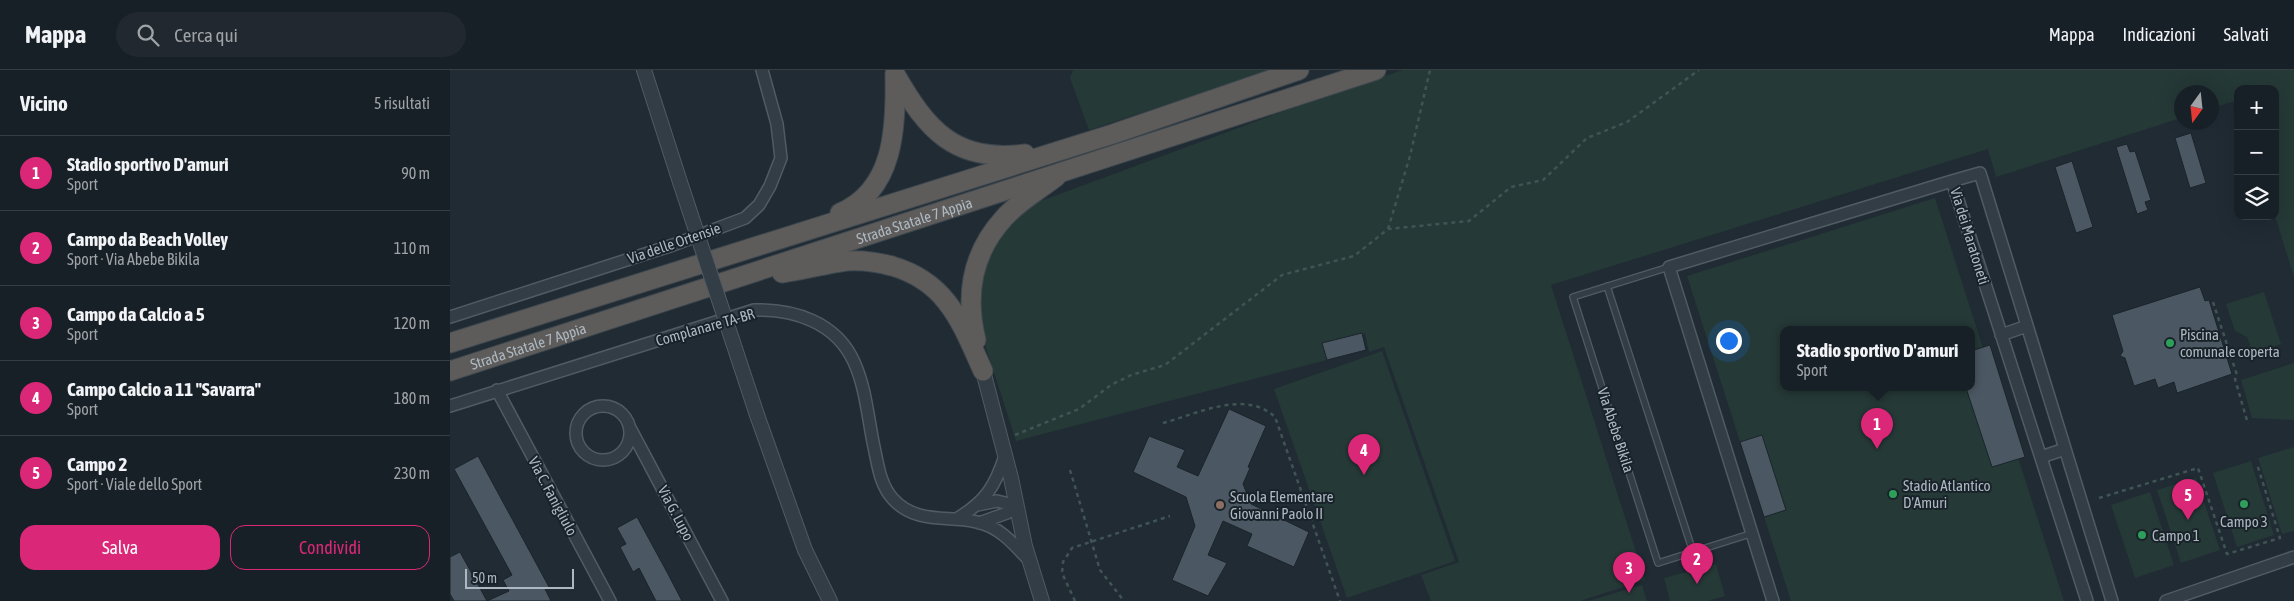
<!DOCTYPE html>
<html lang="it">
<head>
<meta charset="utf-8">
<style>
	:root { --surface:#182027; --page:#21282f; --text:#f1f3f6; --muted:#9fa3a7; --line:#363e44; --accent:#db2777 }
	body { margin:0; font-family:"Asap Condensed",sans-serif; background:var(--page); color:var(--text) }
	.controls { position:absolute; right:15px; top:15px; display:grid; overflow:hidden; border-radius:10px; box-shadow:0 5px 20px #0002 }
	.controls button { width:45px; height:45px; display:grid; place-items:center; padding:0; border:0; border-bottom:1px solid var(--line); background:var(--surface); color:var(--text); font:25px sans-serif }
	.compass { position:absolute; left:1724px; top:15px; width:45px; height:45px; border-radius:50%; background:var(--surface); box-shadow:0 5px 20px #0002; rotate:195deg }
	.scale { position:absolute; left:15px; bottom:12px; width:109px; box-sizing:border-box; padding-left:5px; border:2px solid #adb8c2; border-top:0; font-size:14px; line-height:18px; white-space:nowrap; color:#adb8c2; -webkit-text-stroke:4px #192229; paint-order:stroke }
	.you { position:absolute; left:1278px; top:270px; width:18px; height:18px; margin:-12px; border:4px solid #fff; border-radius:50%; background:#1a73e8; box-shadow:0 0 0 8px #1a73e833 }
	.badge { display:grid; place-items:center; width:32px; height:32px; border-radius:50%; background:var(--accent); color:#fff; font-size:16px; font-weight:700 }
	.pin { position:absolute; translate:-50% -41px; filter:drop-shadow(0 1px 2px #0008) }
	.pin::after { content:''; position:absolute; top:26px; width:18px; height:15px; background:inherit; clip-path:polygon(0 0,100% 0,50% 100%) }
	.popup { position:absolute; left:1330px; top:256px; width:195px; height:65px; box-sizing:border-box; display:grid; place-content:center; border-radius:10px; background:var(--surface); filter:drop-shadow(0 1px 4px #0005); font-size:16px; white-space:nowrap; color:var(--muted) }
	.popup b { font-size:19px; color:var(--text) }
	.popup::after { content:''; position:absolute; left:50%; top:100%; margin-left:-10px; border:10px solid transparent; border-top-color:var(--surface) }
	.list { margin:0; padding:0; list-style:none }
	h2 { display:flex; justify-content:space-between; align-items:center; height:65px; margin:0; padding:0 20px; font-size:21px }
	h2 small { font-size:16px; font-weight:400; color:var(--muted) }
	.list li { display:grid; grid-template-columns:32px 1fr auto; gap:15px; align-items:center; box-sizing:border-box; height:75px; padding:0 20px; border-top:1px solid var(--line) }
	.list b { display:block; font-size:19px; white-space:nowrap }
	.list p { margin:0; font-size:16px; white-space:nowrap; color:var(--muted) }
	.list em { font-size:16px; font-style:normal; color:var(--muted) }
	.actions { display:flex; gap:10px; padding:15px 20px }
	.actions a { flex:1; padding:11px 0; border:1px solid var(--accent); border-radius:15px; text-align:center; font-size:18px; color:var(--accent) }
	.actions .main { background:var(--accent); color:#fff }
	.icon { flex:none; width:28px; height:28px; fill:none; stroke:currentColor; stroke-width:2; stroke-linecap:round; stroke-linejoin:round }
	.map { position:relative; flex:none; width:1844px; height:531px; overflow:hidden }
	header { display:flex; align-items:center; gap:30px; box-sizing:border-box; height:70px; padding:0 25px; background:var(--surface); border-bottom:1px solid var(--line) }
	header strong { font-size:24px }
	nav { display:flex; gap:28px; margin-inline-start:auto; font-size:18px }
	.search { width:350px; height:45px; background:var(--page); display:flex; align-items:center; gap:12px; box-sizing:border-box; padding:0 18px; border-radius:28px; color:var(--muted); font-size:19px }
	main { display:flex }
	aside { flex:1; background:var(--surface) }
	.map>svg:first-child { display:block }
</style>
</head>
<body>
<header>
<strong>Mappa</strong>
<div class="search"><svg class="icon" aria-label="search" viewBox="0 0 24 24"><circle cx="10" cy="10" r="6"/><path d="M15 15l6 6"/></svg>Cerca qui</div>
<nav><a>Mappa</a><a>Indicazioni</a><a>Salvati</a></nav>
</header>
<main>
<aside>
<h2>Vicino<small>5 risultati</small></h2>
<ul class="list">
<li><span class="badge">1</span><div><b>Stadio sportivo D'amuri</b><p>Sport</p></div><em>90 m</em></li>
<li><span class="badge">2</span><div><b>Campo da Beach Volley</b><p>Sport · Via Abebe Bikila</p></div><em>110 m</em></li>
<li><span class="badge">3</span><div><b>Campo da Calcio a 5</b><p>Sport</p></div><em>120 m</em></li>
<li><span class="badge">4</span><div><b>Campo Calcio a 11 &quot;Savarra&quot;</b><p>Sport</p></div><em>180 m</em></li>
<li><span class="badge">5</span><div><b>Campo 2</b><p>Sport · Viale dello Sport</p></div><em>230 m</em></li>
</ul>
<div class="actions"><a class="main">Salva</a><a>Condividi</a></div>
</aside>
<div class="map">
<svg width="1844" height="531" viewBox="0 0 1844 531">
	<rect width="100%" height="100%" fill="#202b34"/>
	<path fill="#253937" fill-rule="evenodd" d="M623,0H820L639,60L620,8Z
		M953,0H1844V207L1825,146V19H1788V30L1762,38V22H1732L1731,48L1546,107L1538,79L1101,215L1195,510L1130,531H981L971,505L1009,492L934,277L919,282L915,263L872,273L877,290L566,371L525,243L538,179L577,136L891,20Z
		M1485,128L1614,531H1341L1237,206ZM1333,260H1521V318H1333Z
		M1814,222L1831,274L1803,284L1797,267L1785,261L1776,234Z
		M932,281L1005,491L897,528L824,319Z
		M1844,293V350L1802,348L1791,310Z
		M1844,377V461L1832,464L1808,388Z
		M1801,391L1824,465L1787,477L1763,403Z
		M1746,408L1770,480L1731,493L1707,420Z
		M1700,422L1724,495L1685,508L1661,435Z
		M1266,494L1275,526L1258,531H1220L1214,508Z
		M1192,515L1197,531H1138Z"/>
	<path fill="#4b5863" stroke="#1b242b" d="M1741,63L1756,113L1740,118L1725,68Z
		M1677,74L1680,82L1685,81L1701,130L1695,132L1698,140L1687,144L1666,77Z
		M1622,91L1643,157L1626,163L1605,97Z
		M1750,217L1755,231L1759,230L1782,304L1727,323L1724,312L1708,318L1705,309L1684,316L1675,288L1670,286L1673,281L1662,245Z
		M912,263L916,280L877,290L872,273Z
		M1540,275L1575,387L1542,397L1516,318H1521V281Z
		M779,339L816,356L798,397L800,398L793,414L801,434L859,462L844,497L797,476L802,464L773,451L758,485L777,493L758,526L722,510L745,456L736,427L683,402L699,366L735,380L727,397L748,406Z
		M1312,365L1336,440L1314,447L1290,372Z
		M28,386L99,517L95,519L101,531H37L59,521L53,510L62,505L4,399Z
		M187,447L218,504L232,531H206L189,498L183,502L170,477L176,474L167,458Z
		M10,482L37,531H4L0,524V487Z"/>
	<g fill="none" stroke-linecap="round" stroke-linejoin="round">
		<g stroke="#515b63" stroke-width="8">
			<path id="service" d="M1219,197L1123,227L1208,493L1300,464
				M1157,216L1243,482"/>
		</g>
		<g stroke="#515b63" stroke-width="14">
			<path id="minor" d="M0,247L223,175L295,148L309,135L320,116L331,88L327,54L312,0
				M1551,265L1577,256
				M47,320L160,531
				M0,336L304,240C344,239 386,252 404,292C416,318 418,349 424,377C428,395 430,415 443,429C469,458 508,442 539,456C555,463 567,478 579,490
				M126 363a27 27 0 1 1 54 0a27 27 0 1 1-54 0Z
				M179,356L272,531
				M1591,387L1615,379
				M528,435L547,431L567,436
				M508,448C536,431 545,416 555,386
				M529,453L557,443L567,436
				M1323,531L1219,197L1502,111
				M1637,531L1502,111L1530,103L1662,531
				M1716,531L1844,487"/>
		</g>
		<g stroke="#515b63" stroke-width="16">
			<path id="tertiary" d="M194,0L230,112
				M533,301L561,408L575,476L592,531
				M307,345L355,480L380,531"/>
		</g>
		<g stroke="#3e484f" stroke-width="21">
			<g id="trunk">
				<path d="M445,4C477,60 505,93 575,84"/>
				<path d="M390,143C444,120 446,59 445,7"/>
				<path d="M332,203C354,200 375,194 396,191C411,190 427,192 442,196C497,212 511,252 533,301"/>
				<path d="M526,270C515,225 522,183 554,148C568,132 589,120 606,107"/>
				<path d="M0,273L663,64L849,0"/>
				<path id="s1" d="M0,301L926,0"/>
			</g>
		</g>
		<path stroke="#415454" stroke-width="2.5" stroke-dasharray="4 4" stroke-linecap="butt" d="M938,159L960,86L980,0
			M1763,232L1787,305L1785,309L1798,354
			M713,353C747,344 795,319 825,347L890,531
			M565,365L629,339L661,315L681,305L715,295L832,205L904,186L938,159L1019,151L1061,117L1093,110L1137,68L1177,52L1249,0
			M620,400L650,500L674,531
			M1649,428L1748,398L1777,484L1830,468L1807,394
			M625,531L612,503L613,492L622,478L720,446"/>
		<use href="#service" stroke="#333d45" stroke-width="5.5"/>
		<use href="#minor" stroke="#333d45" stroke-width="11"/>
		<use href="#tertiary" stroke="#333d45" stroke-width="14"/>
		<use href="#trunk" stroke="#5e5c5b" stroke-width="19"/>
		<g stroke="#515b63" stroke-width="16" stroke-linecap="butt">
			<path id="tertiary-bridge" d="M230,112L307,345"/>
		</g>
		<use href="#tertiary-bridge" stroke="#333d45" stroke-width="14"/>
	</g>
	<g fill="#2e9e5b" stroke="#192229" stroke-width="2">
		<circle cx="1720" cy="273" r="5"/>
		<circle cx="1443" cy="424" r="5"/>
		<circle cx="1794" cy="434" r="5"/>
		<circle cx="1692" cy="465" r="5"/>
	</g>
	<circle fill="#8d6e63" stroke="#192229" stroke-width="2" cx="770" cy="435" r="5"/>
	<g text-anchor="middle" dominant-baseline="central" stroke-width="4" stroke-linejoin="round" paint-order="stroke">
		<g font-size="15" fill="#adb8c2" stroke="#192229">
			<text stroke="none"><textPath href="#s1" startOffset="488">Strada Statale 7 Appia</textPath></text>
			<text transform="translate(1520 166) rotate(73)">Via dei Maratoneti</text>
			<text transform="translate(224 173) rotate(-19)">Via delle Ortensie</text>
			<text transform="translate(255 257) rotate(-16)">Complanare TA-BR</text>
			<text stroke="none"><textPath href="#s1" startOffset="82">Strada Statale 7 Appia</textPath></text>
			<text transform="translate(1166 360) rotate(72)">Via Abebe Bikila</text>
			<text transform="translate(103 426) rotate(62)">Via C. Fanigliulo</text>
			<text transform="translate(226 443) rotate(62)">Via G. Lupo</text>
		</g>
		<g font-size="15" fill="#adb8c2" stroke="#192229" text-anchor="start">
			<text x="1730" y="264">Piscina<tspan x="1730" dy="17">comunale coperta</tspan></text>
			<text x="1453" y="415">Stadio Atlantico<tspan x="1453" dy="17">D'Amuri</tspan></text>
			<text x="780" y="426">Scuola Elementare<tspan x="780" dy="17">Giovanni Paolo II</tspan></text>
			<text x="1794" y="451" text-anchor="middle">Campo 3</text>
			<text x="1702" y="465">Campo 1</text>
		</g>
	</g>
</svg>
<div class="controls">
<button>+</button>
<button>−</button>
<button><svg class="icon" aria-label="layers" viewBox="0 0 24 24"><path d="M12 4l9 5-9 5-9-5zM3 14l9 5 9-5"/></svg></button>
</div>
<svg class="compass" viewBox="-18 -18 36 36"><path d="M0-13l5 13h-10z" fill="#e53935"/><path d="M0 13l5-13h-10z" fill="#9fa3a7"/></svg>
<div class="scale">50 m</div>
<div class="you"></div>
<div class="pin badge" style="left:1427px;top:379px">1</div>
<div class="popup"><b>Stadio sportivo D'amuri</b>Sport</div>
<div class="pin badge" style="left:1247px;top:514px">2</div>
<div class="pin badge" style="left:1179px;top:523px">3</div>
<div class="pin badge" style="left:914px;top:405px">4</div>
<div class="pin badge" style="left:1738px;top:450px">5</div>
</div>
</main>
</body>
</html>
